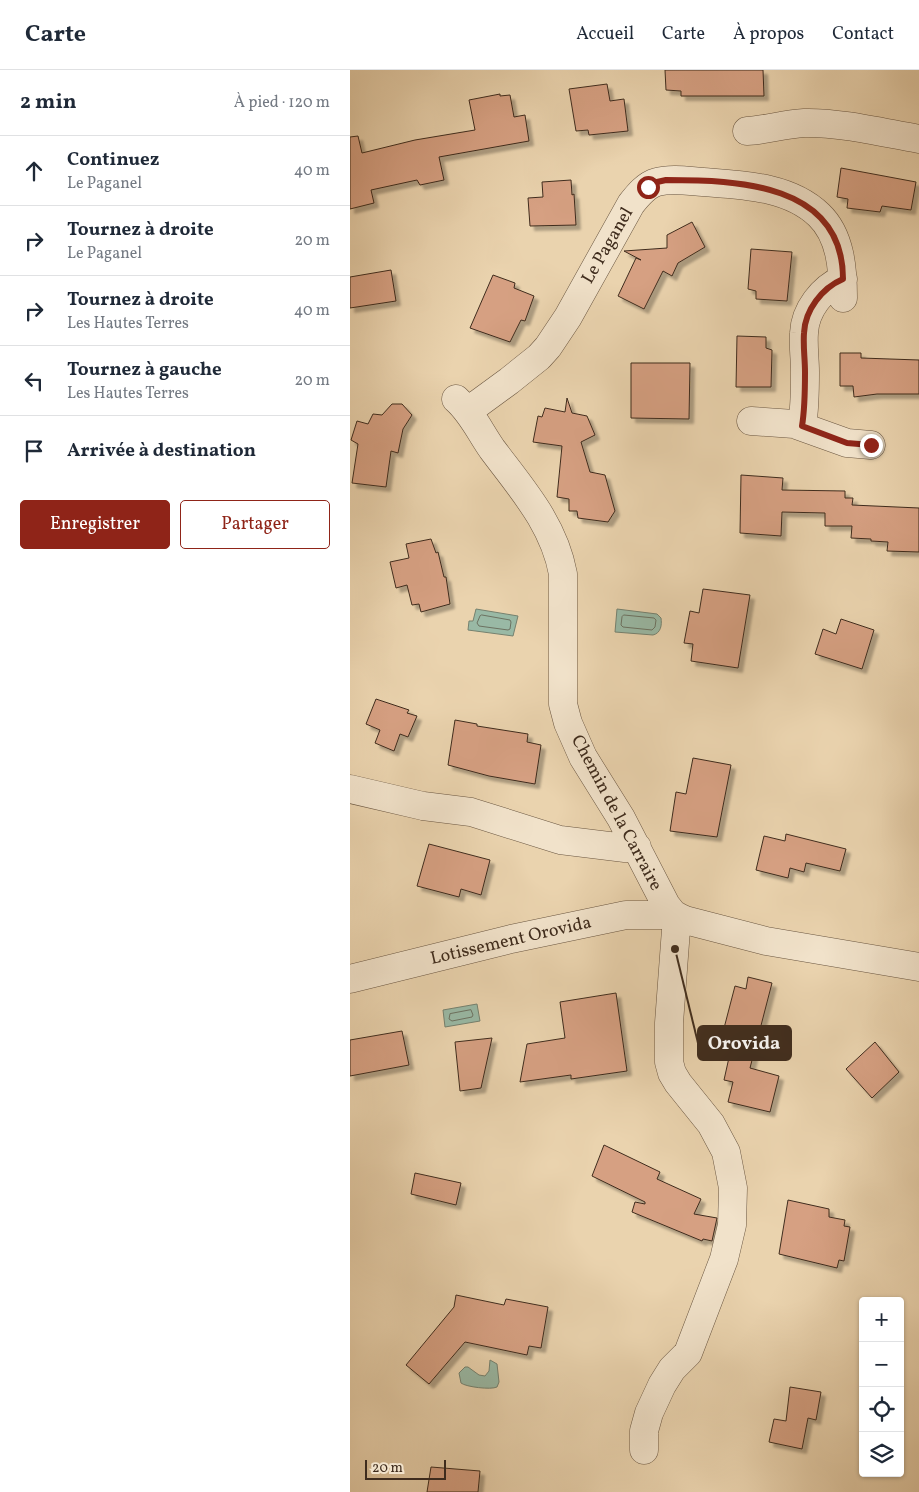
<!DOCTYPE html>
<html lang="fr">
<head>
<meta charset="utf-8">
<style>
	:root { --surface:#fff; --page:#f6f6f7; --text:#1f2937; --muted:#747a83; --line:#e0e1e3; --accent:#8f2418 }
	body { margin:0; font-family:Vollkorn,serif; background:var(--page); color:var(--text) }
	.controls { position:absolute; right:15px; bottom:15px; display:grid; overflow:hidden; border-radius:5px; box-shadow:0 1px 4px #0004 }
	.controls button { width:45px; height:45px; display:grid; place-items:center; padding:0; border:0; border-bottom:1px solid var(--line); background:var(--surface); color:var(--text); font:25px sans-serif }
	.scale { position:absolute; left:15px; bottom:12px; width:81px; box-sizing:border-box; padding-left:5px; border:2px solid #3f2c1d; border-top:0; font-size:14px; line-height:18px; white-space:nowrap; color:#3f2c1d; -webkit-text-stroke:4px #f1e2ca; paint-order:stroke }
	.stop { position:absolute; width:15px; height:15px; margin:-11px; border:4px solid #8f2418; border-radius:50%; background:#fff }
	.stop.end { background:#8f2418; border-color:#fff; box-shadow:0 1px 5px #0008 }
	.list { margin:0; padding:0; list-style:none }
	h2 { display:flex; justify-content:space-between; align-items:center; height:65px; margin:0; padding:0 20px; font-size:21px }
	h2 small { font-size:16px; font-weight:400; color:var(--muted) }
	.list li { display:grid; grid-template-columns:32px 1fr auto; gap:15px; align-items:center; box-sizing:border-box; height:70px; padding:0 20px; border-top:1px solid var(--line) }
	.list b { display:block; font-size:19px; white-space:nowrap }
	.list p { margin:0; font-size:16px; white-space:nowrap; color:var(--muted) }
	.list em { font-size:16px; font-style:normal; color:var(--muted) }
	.actions { display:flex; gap:10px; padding:15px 20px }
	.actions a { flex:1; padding:11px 0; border:1px solid var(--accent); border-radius:5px; text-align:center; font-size:18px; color:var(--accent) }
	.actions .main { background:var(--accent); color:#fff }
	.icon { flex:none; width:28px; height:28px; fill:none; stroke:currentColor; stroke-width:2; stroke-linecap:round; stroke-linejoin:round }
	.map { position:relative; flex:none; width:569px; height:1422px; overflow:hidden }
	header { display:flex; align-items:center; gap:30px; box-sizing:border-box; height:70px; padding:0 25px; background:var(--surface); border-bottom:1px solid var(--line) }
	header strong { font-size:24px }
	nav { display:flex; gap:28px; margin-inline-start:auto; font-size:18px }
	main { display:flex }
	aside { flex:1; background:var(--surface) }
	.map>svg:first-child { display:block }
</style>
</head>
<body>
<header>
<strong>Carte</strong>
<nav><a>Accueil</a><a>Carte</a><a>À propos</a><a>Contact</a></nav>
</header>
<main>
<aside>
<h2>2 min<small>À pied · 120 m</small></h2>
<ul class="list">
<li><svg class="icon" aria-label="ahead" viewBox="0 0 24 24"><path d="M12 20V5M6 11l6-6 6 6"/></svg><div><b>Continuez</b><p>Le Paganel</p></div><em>40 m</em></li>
<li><svg class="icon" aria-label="right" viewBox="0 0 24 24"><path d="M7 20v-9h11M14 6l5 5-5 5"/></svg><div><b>Tournez à droite</b><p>Le Paganel</p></div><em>20 m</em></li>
<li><svg class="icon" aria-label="right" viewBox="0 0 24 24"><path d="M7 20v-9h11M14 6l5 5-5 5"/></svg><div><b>Tournez à droite</b><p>Les Hautes Terres</p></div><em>40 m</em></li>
<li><svg class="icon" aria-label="left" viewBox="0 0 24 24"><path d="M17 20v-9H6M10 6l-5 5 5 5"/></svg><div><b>Tournez à gauche</b><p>Les Hautes Terres</p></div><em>20 m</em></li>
<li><svg class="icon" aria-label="arrive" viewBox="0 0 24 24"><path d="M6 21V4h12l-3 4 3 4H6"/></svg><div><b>Arrivée à destination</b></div></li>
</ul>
<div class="actions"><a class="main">Enregistrer</a><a>Partager</a></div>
</aside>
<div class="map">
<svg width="569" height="1422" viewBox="0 0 569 1422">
	<defs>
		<filter id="shadow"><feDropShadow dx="4.5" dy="4.5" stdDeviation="1" flood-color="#0004"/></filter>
	</defs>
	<rect width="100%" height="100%" fill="#ead3ae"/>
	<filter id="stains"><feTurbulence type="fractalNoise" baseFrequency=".004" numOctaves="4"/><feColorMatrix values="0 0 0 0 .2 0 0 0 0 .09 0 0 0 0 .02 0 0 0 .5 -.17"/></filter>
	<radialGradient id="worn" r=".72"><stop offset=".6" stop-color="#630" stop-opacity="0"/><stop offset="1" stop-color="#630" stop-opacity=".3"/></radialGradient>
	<path fill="#99b9a5" stroke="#75816f" d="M126,539L168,546L163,566L118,560L119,551H123Z
		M267,539L307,544L311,548C312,555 311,563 303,565L265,562Z
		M127,934L130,951L95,957L93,940Z
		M140,1290L147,1294L149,1312L147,1317C141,1320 116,1317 111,1313L109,1303L115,1297H118L129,1305L135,1306L139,1301Z"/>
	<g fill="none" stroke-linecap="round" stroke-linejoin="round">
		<path stroke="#6c7261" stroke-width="1" d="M132,545L160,550L161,552L160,559L158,560L129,556L127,553L130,546Z
			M274,545L304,548L306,550L305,557L302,560L273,557L271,555L272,547Z
			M121,940L123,945L122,947L102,951L99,949L100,944Z"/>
	</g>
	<path fill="#d6a082" stroke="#3f2c1d" filter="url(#shadow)" d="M315,0H413L414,26H331V21L316,20Z
		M257,14L260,31L274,29L278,61L239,65L238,60L226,61L219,19Z
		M150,24V26L160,25L164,47L175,45L179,71L89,87L94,110L70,115L67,110L21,120L24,133L0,139V67L8,66L12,83L65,70L125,60L119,30Z
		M491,98L566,112L561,140L532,136L530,142L497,138L498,129L487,127Z
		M221,110L222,125L224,124L226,155L180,156L178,128L193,127L192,112Z
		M342,152L355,177L328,193L322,206L313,201L294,239L268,226L286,188L291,190L274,181L317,178V165Z
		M401,179L442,182L437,231L406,229V221L398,219Z
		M41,200L46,231L0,238V207Z
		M143,205L165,213L164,218L184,226L175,251L171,250L160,272L120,258Z
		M387,266L416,267V278L422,280L421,317H386Z
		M490,283H511V288L569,290V324H527L504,327L503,316H490Z
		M281,293H340L339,349L281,348Z
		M217,328L222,343L237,346L245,365L231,372L240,402L255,405L265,441L258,452L228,448L227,441H219V429L207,427L212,376L183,372L188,346L192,347L195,338L215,342Z
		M42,334H52L62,345L53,359L48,383L41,381L36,417L2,413L8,374L1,370L7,351L18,354L23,344L32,345Z
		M391,405L433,408L432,420L495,421V428H503L502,435L569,438V482L537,481L538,472L521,471V469L501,468L502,456H475V443L432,442L431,466L390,463Z
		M81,469L86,483L88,482L94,507H96L100,534L71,542L69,534L62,535L57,515L46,518L40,492L59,488L56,474Z
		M353,519L400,525L388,598L341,591L343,574L334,573L340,541L349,543Z
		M491,549L524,560L512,599L465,584L473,559L486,564Z
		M26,629L59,640L57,643L67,646L58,667L50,664L44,681L25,673L30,660L16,654Z
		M105,650L127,654V656L178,664L177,672L191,675L185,714L139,706L98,695Z
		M343,688L381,695L367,767L320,761L326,722L336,724Z
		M436,764L496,779L490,801L456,793L454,802L440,798L438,808L406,800L414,766L435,771Z
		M79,774L140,790L131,825L111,819L109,827L67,816Z
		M398,907L422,913L400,998L429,1006L420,1042L378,1032L383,1012L374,1010L384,965L373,962L385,916L396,919Z
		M266,923L277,1001L221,1009V1005L170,1012L177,974L215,968L210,932Z
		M52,961L59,995L0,1006V970Z
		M142,968L131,1018L110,1021L105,972Z
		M525,972L549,1002L522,1028L496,999Z
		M254,1075L310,1102L307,1109L351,1129L344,1144L367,1148L362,1171L353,1169L352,1171L282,1142L285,1132L295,1134V1132L242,1106Z
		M65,1103L111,1113L106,1135L61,1124Z
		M438,1130L479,1139V1147L495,1150L494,1156L500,1157L494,1191L489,1190L487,1198L429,1184Z
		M106,1225L154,1235L156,1229L198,1237L191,1278L179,1276L177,1285L115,1272L79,1314L56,1295L104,1237Z
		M440,1317L471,1322L466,1350L458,1348L452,1379L419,1372L424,1349L436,1351Z
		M81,1397L130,1401L128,1422H77Z"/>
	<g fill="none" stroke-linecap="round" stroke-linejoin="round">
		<g stroke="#6a5641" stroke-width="29">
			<path id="minor" d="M397,61C416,60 435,54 454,53C490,52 534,63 569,69
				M106,329C122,343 130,362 142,379C171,418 204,454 213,504V634L218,653L233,687L271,748L316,835L324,845L335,850L416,871L569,897
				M118,341L159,311L189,287L198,277L218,247L281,134C288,125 296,115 307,112C321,108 339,111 353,112C392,115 439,116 469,145C491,166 493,200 493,228
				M401,351L444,354L497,373L521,375
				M452,356C455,338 455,320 455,302C455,289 453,276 454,263C455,240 472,218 493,209
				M0,719L73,736L121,742L210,770L275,778L287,777
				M0,909L161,869L276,845H324
				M294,1380V1361L299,1343L312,1315L322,1299L338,1283L374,1189L382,1155L383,1118L376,1082L361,1054L328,1013L322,1003L319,992V953L327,846"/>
		</g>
		<use href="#minor" stroke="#f1e2ca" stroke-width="28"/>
	</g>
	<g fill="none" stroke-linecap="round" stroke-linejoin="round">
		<path stroke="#8f2418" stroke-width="6" d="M298,117L307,112L316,110C387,110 493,113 493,209C472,218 455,240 454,263C453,276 455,289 455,302C455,320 455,338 452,356L497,373L521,375"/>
	</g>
	<g text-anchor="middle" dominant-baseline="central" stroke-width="4" stroke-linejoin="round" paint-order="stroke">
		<g font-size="18" fill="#3f2c1d" stroke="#f1e2ca">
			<text transform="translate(258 176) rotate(-60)">Le Paganel</text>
			<text transform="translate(266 743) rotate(62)">Chemin de la Carraire</text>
			<text transform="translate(161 871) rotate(-13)">Lotissement Orovida</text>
		</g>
	</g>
	<path fill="none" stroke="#3f2c1d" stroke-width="2" d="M325 879L348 973"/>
	<circle fill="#3f2c1d" stroke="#f1e2ca" stroke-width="2" cx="325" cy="879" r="5"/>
	<rect fill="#3f2c1d" stroke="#3f2c1d" stroke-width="2" x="348" y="956" width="93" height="34" rx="5"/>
	<g font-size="19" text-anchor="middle" font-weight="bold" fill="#fff">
		<text x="394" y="979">Orovida</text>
	</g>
	<rect width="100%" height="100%" filter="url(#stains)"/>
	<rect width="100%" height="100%" fill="url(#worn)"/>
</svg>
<div class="controls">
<button>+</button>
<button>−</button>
<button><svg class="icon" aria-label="locate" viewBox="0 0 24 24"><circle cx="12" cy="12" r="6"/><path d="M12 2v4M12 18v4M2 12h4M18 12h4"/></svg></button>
<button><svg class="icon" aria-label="layers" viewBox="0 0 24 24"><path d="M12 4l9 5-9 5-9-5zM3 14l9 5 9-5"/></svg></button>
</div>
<div class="scale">20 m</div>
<div class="stop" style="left:298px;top:117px"></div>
<div class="stop end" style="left:521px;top:375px"></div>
</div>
</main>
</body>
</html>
